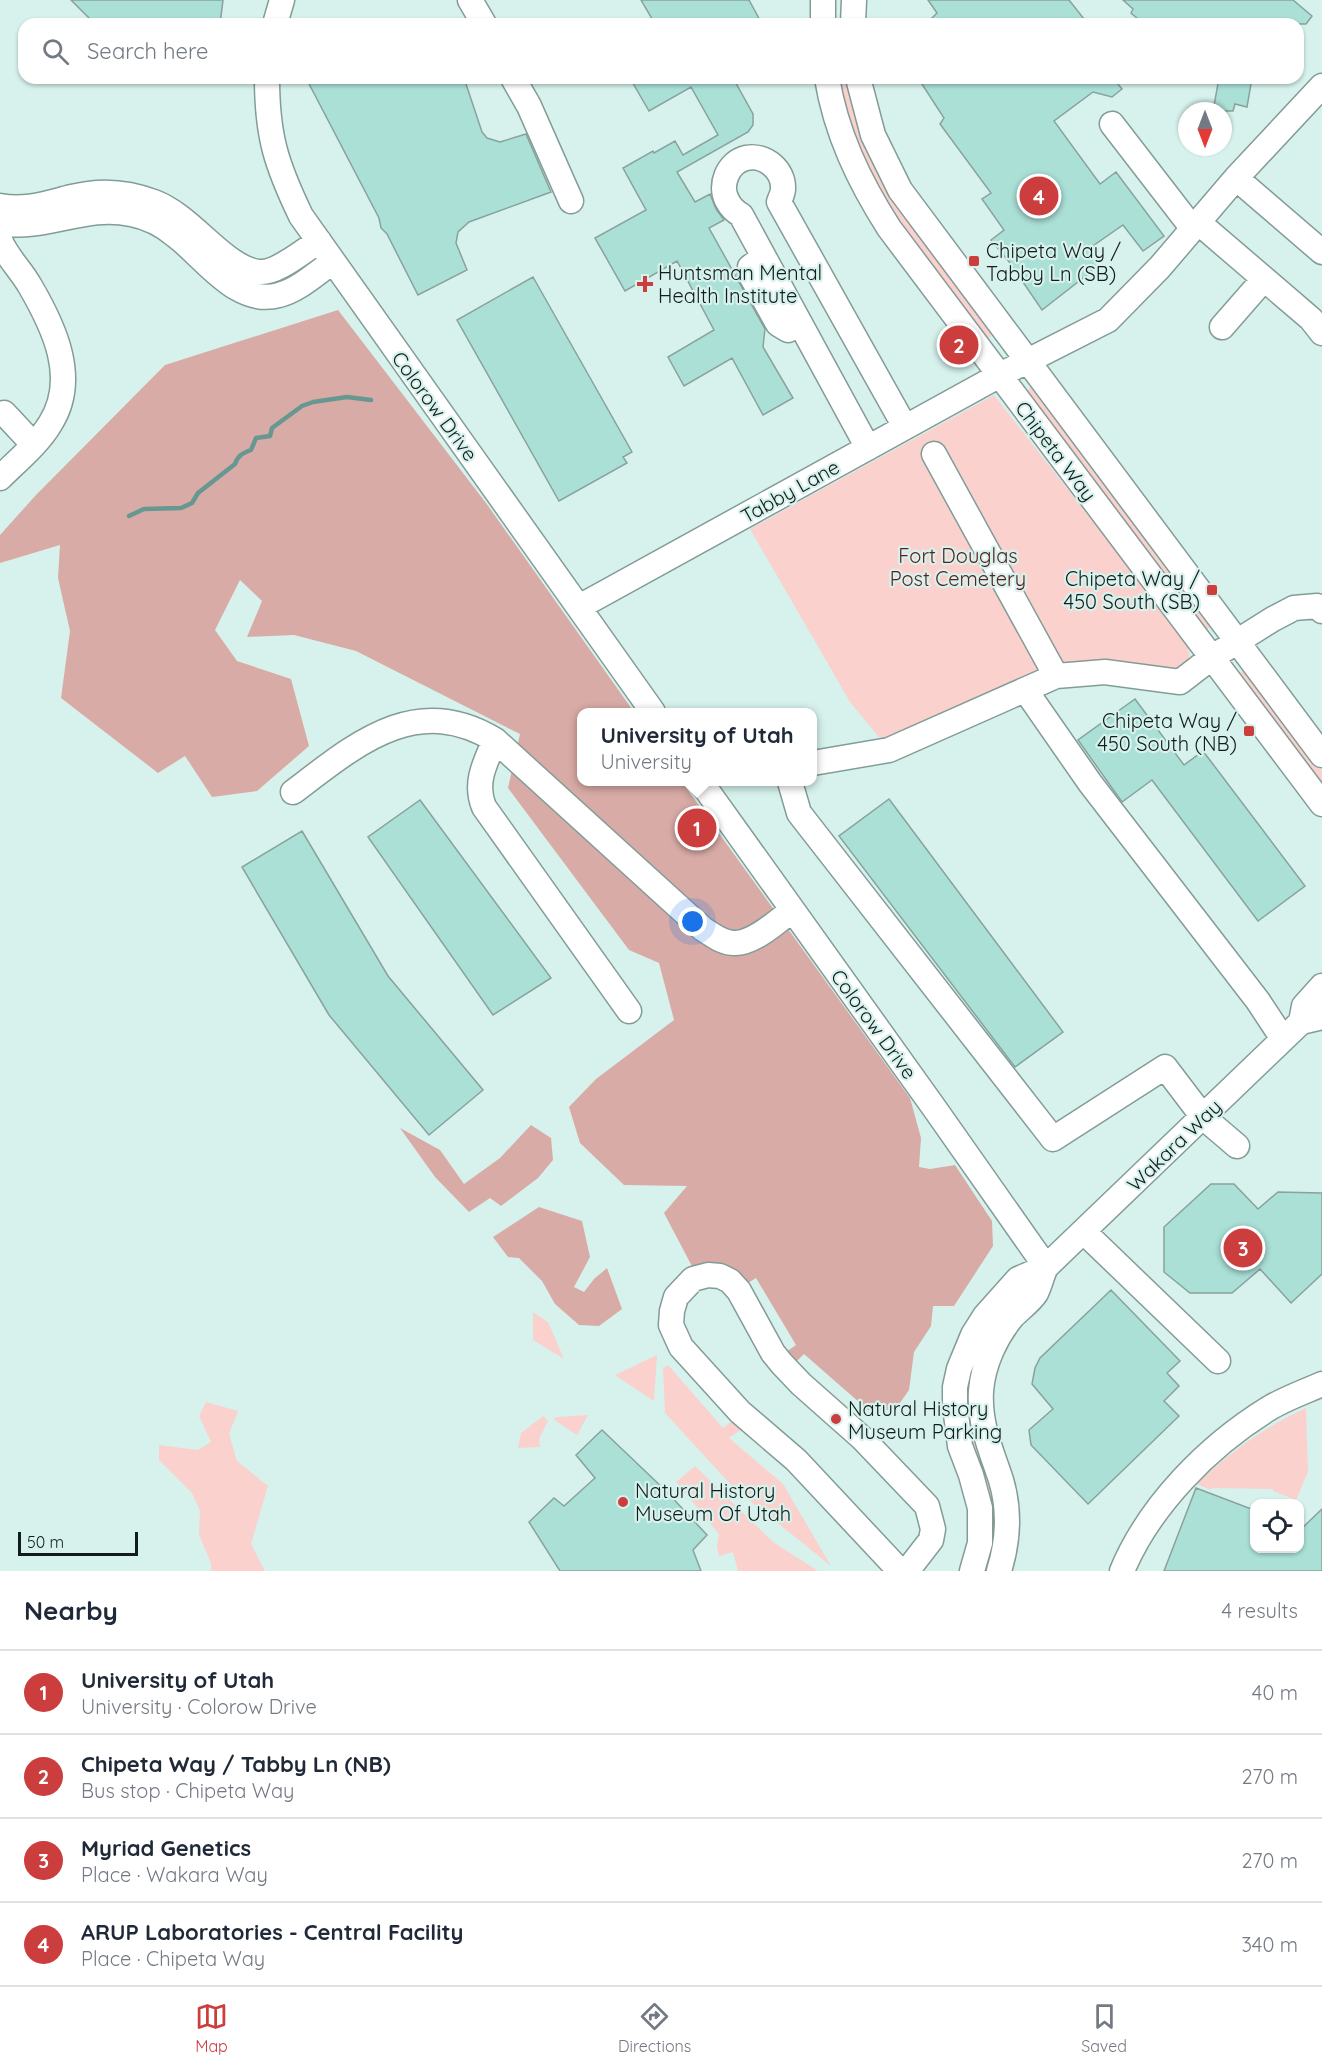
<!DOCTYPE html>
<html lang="en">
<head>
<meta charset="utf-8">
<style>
	:root { --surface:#fff; --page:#f6f6f7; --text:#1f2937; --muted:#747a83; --line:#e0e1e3; --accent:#cc3d3e }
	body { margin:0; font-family:Quicksand,sans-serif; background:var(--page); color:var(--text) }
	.controls { position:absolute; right:18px; bottom:18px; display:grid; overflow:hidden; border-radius:12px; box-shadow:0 2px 4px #0004 }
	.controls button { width:54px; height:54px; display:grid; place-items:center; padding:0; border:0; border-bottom:2px solid var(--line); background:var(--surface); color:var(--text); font:30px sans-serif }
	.compass { position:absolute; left:1178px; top:102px; width:54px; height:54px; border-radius:50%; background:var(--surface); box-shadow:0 2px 4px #0004; rotate:180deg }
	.scale { position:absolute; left:18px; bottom:15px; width:120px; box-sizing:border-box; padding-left:6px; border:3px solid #121c1b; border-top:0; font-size:16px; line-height:21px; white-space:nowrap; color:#121c1b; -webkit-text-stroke:4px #d7f2ed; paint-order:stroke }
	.you { position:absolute; left:693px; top:922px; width:21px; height:21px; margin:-15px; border:4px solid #fff; border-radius:50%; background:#1a73e8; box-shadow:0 0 0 9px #1a73e833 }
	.badge { display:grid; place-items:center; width:39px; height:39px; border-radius:50%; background:var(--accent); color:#fff; font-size:20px; font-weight:700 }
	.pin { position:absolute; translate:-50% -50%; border:3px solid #fff; box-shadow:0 2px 6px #0006 }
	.popup { position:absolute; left:577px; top:708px; width:240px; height:78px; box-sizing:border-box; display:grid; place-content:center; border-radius:12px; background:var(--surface); filter:drop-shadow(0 2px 4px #0005); font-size:20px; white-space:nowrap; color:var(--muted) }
	.popup b { font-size:22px; color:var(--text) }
	.popup::after { content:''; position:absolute; left:50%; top:100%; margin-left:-12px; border:12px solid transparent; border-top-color:var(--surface) }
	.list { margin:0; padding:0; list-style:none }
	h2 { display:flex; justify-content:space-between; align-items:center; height:78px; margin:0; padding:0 24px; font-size:26px }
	h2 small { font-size:20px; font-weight:400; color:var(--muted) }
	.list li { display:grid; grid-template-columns:39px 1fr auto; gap:18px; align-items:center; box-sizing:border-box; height:84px; padding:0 24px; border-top:2px solid var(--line) }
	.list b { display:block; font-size:22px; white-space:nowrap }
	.list p { margin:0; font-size:20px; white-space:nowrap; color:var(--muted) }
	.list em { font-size:20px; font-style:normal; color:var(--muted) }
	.icon { flex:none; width:33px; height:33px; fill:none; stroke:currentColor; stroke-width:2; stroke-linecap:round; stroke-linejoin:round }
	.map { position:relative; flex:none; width:1322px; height:1571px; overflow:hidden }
	.search { position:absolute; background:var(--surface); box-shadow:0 2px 4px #0004; left:18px; right:18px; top:18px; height:66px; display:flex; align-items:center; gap:15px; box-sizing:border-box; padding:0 21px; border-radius:18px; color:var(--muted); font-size:22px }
	.sheet { height:414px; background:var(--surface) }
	nav { display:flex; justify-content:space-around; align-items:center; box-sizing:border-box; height:84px; border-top:2px solid var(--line); background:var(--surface); font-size:16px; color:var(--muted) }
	nav a { display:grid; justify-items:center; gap:3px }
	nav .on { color:var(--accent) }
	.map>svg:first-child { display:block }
</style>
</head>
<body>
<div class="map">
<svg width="1322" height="1571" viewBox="0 0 1322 1571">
	<rect width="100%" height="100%" fill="#d7f2ed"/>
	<path fill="#fad1cd" d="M838,78H848L993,333L989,338H986L883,200L858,148Z
		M1032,386L1211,625L1209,628L1205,630L1026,391Z
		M994,395L1177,629C1187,644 1197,656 1180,670L1120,663H1072L883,742L850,702L750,529Z
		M1244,670L1322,771V788L1238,675Z
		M533,1312L548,1322L564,1359L533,1340Z
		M985,1353L1000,1497L993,1571H983L991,1507L989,1492L968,1429L966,1395L970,1367Z
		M657,1355L654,1401L615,1375Z
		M668,1365L723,1428L735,1418L745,1427L729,1438L783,1484L831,1566L733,1487L665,1413L663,1368Z
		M206,1402L238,1411L229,1434L237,1461L268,1486L251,1544L265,1571H211V1563L199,1535L200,1511L192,1493L159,1460V1445L198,1450L211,1442L199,1416Z
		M1306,1408L1308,1472L1296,1500L1273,1491V1489L1212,1488L1211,1490L1197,1484C1231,1451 1263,1428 1306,1408Z
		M588,1415L577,1435L553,1419L557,1417Z
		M543,1416L548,1421L539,1439L540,1447L518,1448L521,1433Z
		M695,1466L773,1542L818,1571H738L733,1552L719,1556L717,1547L719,1534L676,1482Z"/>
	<path fill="#d9aba6" d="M338,310L486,503L634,712H582V782H682L910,1098L921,1138L919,1167L930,1169L955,1165L992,1221L993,1246L954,1306H933L931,1326L914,1352L909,1390L895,1410H868L804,1354L796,1362L786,1352L796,1345L756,1278L748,1283L695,1272L664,1213L687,1186L624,1185L580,1143L569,1107L596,1079L674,1020L659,963L629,950L508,788L520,734L356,651L294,635L247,637L262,601L240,580L215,630L237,661L291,679L309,746L257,791L212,797L185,756L158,773L61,698L70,631L58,578L60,545L0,563V535L36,495L165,365Z
		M531,1125L551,1138L553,1160L538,1178L501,1206L490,1198L469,1212L435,1177L400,1128L440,1150L464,1184L500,1158Z
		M539,1207L582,1221L590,1257L574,1287L584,1292L594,1279L607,1268L622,1309L599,1326L579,1325L555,1304L542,1281L519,1258L508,1257L493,1237Z"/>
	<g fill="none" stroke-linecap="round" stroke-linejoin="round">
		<path stroke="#669891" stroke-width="4.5" d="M129,516L144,509L181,508L192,503L198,493L235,464C238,455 243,453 251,450L256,438L270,436L272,428L302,406L313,402L347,397L371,400"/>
	</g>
	<path fill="#abe0d7" stroke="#88a29d" stroke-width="1.5" d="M71,0H223L220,24L93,22Z
		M641,0H749L762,24H655Z
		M928,0H1069L1088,24H926L937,13Z
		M1123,0H1293L1312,16L1306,24H1144L1131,13L1133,9Z
		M306,78H464L482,132L487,138L500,142L526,134L551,192L469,222L458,232L456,243L467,270L418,295L387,234L381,228L379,218Z
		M630,78H733L753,114V125L748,132L677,172L695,202L710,194L716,209L724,220L709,228L765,329L763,347L793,398L763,415L732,358L684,386L668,357L714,330L677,261L625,291L595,238L646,210L623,168L653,151L654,153L675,141L683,155L718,135L691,87L649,111Z
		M918,78H1113L1122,89L1112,97L1093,92L1054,121L1100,184L1116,172L1164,236L1143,251L1123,225L1090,248L1101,264L1042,310L1010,263L991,240L1004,230L982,199L991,193L940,124L944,118Z
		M1219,78H1252L1247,107L1235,104L1233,111H1213Z
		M533,277L632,452L623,457L627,463L559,501L457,320Z
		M1135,699L1184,765L1203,751L1305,886L1258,921L1152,780L1122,802L1078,740Z
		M889,799L1063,1032L1015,1067L839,836Z
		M420,800L551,978L493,1015L368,837Z
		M302,831L388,976L483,1090L429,1135L329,1015L242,867Z
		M1211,1184H1234L1258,1209L1278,1192L1322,1193V1274L1291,1303L1260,1269L1232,1293H1190L1164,1272V1227Z
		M1111,1290L1180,1361L1167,1373L1179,1386L1164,1401L1179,1416L1088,1504L1031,1445L1029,1430L1053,1409L1032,1384L1035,1368L1040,1358Z
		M602,1430L666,1491L707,1535L693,1550L701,1571H560L529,1522L554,1498L564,1506L595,1478L576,1455Z
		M1196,1488L1254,1510V1548H1299V1531L1322,1509V1571H1164Z"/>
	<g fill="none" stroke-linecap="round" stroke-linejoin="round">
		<g stroke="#839c98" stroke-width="27">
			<path id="minor" d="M470,0L484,24
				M275,24L282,0
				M823,24V0
				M853,24L854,0
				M267,78C267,136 276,164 301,216L653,712
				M513,78L529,106L571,201
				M827,78C836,133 859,181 889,228L1322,804
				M858,78L873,135L900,190L1322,755
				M1112,124L1193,229
				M1236,178L1322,252
				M0,206C26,211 47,203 72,197C99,190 128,192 154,202C192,216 225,269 259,272C277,274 304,250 319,241
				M0,223C46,231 85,204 131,214C147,217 163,225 176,236C205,258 237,307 279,295C299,290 316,273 333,262
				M1199,223L1311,319L1322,333
				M0,240C6,256 21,270 30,286C54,327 79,379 50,424C38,444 17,461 0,478
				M764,257L750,267V274L778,324L788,330L800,324
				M1222,327L1264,279
				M4,413L33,444
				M868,448L741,215C736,212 731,208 728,202C718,186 728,162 746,158C765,154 784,170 783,189C783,193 780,199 779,202L905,427
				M934,454L1056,676
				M579,607L1000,375L1108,320L1160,267L1236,178L1322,86
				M1026,691L1090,783L1258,1001L1283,1039
				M495,740C485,763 474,783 484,807L629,1011
				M813,763L889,750L1056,676L1105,672L1180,682L1211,658L1273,619L1294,608L1317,606L1322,611
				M701,782L935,1109L1046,1267
				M790,782L799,813L1053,1139L1165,1067L1203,1117L1237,1146
				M293,792C354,746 415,691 495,740L703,929C713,935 722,943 734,943C753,944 778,921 792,910
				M1301,1022L1304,1006L1322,986
				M1084,1232L1218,1361
				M900,1571L796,1460L740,1412L681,1347L671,1325L672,1311L676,1297L693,1279L708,1275L720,1276L730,1281L739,1291L773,1353L782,1364L801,1384L862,1438L927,1506L933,1529L931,1540L907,1571
				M972,1571L980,1543V1508L971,1475L960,1446L955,1406V1387L959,1369L973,1335L985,1316L1018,1279L1046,1267L1301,1022L1318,1018L1322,1015
				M999,1571C1008,1542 1010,1510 1001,1480C991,1450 979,1424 981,1391C983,1364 996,1336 1013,1316C1020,1309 1031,1301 1036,1293C1040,1285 1042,1275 1046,1267
				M1122,1571C1149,1506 1208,1446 1268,1409C1284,1399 1304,1392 1322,1384"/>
		</g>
		<use href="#minor" stroke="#fff" stroke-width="24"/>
	</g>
	<g fill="#cc3d3e" stroke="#d7f2ed" stroke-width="2">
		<rect x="968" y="255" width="12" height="12" rx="3"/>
		<path d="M642 275h6v6h6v6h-6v6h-6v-6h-6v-6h6z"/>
		<rect x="1206" y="584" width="12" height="12" rx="3"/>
		<rect x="1243" y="725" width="12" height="12" rx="3"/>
		<circle cx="836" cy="1419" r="6"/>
		<circle cx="623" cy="1502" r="6"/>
	</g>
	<g text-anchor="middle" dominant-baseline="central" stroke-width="4.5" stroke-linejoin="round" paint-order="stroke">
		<g font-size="20" fill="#121c1b" stroke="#d7f2ed" text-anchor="start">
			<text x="986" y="250">Chipeta Way /<tspan x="986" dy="23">Tabby Ln (SB)</tspan></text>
			<text x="658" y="272">Huntsman Mental<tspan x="658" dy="23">Health Institute</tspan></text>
			<text x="1200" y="578" text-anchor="end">Chipeta Way /<tspan x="1200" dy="23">450 South (SB)</tspan></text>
			<text x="1237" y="720" text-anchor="end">Chipeta Way /<tspan x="1237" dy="23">450 South (NB)</tspan></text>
			<text x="848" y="1408">Natural History<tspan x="848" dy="23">Museum Parking</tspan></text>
			<text x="635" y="1490">Natural History<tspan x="635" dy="23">Museum Of Utah</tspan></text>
		</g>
		<g font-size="20" fill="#121c1b" stroke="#d7f2ed">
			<text transform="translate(435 406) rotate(54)">Colorow Drive</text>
			<text transform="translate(1056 451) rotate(53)">Chipeta Way</text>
			<text transform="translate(790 491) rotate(-29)">Tabby Lane</text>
			<text transform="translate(874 1024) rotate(54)">Colorow Drive</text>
			<text transform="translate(1174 1145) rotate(-44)">Wakara Way</text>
		</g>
		<g font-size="20" fill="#59201f" stroke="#d7f2ed">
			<text x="958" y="555">Fort Douglas<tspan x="958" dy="23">Post Cemetery</tspan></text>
		</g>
	</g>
</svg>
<div class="controls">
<button><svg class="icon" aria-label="locate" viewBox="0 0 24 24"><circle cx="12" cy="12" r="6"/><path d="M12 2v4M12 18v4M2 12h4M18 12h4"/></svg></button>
</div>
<svg class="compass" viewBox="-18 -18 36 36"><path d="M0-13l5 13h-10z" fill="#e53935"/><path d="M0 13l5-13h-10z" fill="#747a83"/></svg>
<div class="scale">50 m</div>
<div class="you"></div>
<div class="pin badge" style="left:697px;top:828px">1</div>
<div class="popup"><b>University of Utah</b>University</div>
<div class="pin badge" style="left:959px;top:345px">2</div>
<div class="pin badge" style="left:1243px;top:1248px">3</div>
<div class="pin badge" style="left:1039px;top:196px">4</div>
<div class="search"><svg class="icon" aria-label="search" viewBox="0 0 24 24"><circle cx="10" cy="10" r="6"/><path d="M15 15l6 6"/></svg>Search here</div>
</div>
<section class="sheet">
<h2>Nearby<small>4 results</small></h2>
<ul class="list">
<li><span class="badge">1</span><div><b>University of Utah</b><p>University · Colorow Drive</p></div><em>40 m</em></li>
<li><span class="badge">2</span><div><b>Chipeta Way / Tabby Ln (NB)</b><p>Bus stop · Chipeta Way</p></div><em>270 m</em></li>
<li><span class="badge">3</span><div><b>Myriad Genetics</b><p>Place · Wakara Way</p></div><em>270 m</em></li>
<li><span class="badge">4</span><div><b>ARUP Laboratories - Central Facility</b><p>Place · Chipeta Way</p></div><em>340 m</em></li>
</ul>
</section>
<nav>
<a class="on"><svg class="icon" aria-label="map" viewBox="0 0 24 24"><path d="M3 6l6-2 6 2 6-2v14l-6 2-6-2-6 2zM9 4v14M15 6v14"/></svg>Map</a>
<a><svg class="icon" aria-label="directions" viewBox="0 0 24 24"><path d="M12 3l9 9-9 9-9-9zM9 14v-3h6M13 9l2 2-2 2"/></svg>Directions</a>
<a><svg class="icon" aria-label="saved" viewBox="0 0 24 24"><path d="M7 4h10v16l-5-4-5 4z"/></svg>Saved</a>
</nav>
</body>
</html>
